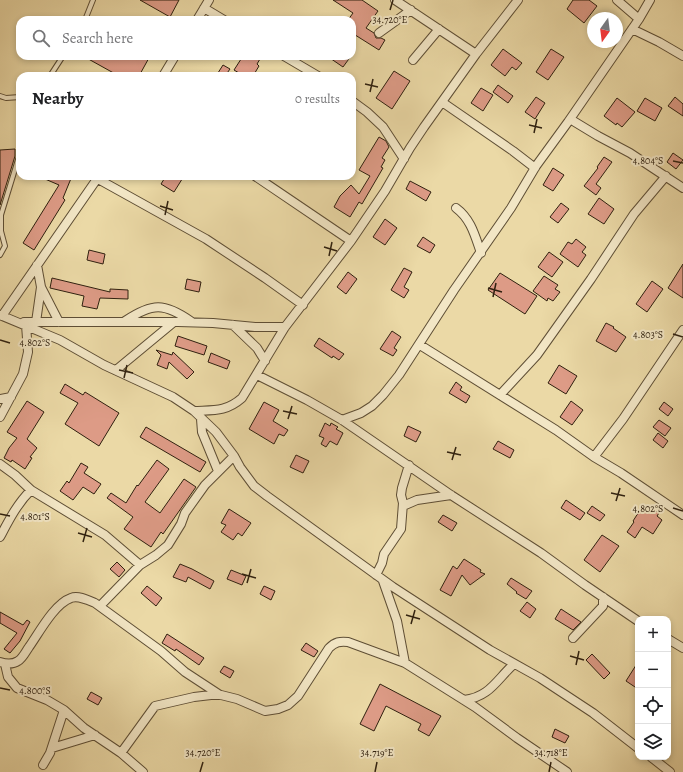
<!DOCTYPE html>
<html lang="en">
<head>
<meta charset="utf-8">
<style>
	:root { --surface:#fff; --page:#f2f2f2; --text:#202124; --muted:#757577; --line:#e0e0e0 }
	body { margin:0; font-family:Alegreya,serif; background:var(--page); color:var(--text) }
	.controls { position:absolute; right:12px; bottom:12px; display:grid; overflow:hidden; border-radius:8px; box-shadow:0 2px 6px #0003 }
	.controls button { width:36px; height:36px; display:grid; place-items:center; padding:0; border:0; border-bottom:1px solid var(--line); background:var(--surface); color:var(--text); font:20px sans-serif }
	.compass { position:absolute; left:587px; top:12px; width:36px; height:36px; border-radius:50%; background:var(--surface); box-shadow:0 2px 6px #0003; rotate:194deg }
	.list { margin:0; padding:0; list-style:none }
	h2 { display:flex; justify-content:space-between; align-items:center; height:52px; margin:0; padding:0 16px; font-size:17px }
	h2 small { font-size:13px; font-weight:400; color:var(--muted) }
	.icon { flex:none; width:22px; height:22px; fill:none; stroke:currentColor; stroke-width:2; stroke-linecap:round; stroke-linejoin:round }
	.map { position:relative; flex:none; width:683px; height:772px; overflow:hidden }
	.search { position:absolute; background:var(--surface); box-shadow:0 2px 6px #0003; left:16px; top:16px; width:340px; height:44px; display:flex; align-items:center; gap:10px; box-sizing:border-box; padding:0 14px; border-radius:12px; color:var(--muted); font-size:15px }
	.panel { position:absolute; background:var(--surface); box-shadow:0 2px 6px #0003; left:16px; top:72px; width:340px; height:108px; border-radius:12px }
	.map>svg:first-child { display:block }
</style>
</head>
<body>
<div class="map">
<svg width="683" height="772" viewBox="0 0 683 772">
	<rect width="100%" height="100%" fill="#ebd9a6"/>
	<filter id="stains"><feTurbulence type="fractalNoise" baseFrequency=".005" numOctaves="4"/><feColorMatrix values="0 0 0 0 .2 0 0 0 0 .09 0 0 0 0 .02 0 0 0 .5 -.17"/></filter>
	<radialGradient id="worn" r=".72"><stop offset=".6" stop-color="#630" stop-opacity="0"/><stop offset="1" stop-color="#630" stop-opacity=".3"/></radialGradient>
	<path fill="#dd9b86" stroke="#2f200f" d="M140,0H179L170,17Z
		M333,0H362L378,11L366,28L374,33L376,38H381L385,40L379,50L352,33V20H348L353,13Z
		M573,0H589L597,6L584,23L567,9Z
		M503,49L522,63L516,70L512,67L505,76L491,65Z
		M551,49L564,57L548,80L536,72Z
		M83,56H150L139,76H119Z
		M243,56H255L260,59L257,64L259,66L253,76H244L234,70Z
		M327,56H351L343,67Z
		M223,65L230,69L225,76H216Z
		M394,71L410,81L392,109L376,98Z
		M498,85L513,96L508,103L493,92Z
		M481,88L493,95L483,111L471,103Z
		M536,97L545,103L535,119L525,112Z
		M675,97L683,104V116L668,106Z
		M617,98L635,112L622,127L617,123L616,125L604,116Z
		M645,98L662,108L655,121L637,111Z
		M379,137L386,141L389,147L382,158L385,160L381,167L383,168L362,204L359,202L350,217L334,207L340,196L351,185L359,194L370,176L359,170Z
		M15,149V156L0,205V150Z
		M673,153L683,160L676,169L667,162Z
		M604,157L612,162L596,184L601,188L596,195L584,186L598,168L597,167Z
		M553,168L564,175L553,191L543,185Z
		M38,176H72L63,198L65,200L34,250L23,243L59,185Z
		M166,176H184L174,192L161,184Z
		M410,181L431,192L426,201L406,189Z
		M599,198L614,209L604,224L588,214Z
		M561,203L569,209L558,223L550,217Z
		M385,219L397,228L385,245L373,237Z
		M423,237L435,245L430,253L417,246Z
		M576,239L586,247L582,252L586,255L578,267L560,254L568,242L572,244Z
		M89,250L105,254L103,264L87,260Z
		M549,252L563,262L552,277L538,267Z
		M683,264V298L668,288Z
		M404,268L412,272L404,287L409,290L404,298L391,290Z
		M348,272L357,279L346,294L337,287Z
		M500,273L537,296L525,314L488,290Z
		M544,276L558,285L555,289L560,292L553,301L548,298L547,301L533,291Z
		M52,278L110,292V289L128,290V299L100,298L97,309L82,306L84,296L50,288Z
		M187,279L201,282L199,292L185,289Z
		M652,281L663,289L647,312L636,304Z
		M606,323L614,327L613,328L626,337L616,352L596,341Z
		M392,331L401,337L394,348L397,350L393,356L380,349Z
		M178,336L207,346L204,355L175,346Z
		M319,338L344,354L339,360L333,356L332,358L314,346Z
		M156,350L172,355L173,352L194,372L187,379L169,362L167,369L157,365L161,355Z
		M211,353L230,361L227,369L208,362Z
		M559,365L577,376L566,394L548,383Z
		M456,382L462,387L460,390L470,396L466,403L449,393Z
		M65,384L83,395L85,392L119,413L99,446L65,424L78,403L60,393Z
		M27,401L44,412L27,439L37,448L30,457L32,458L25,469L12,460L11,462L4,458L9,448L17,438L7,432Z
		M571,401L583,410L572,425L560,417Z
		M264,402L279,410L273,421L288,430L284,436L279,434L274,444L249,429Z
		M664,402L673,409L668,416L659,409Z
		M659,420L671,428L665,436L653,427Z
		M325,423L330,426L331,423L338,427L336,429L343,433L337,445L330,441L326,447L321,444L324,438L319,436Z
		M408,426L421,432L416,442L404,436Z
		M146,427L206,462L200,472L140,437Z
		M658,433L668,441L663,448L653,440Z
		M498,441L514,450L510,458L493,449Z
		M296,455L309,461L303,473L290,467Z
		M157,460L169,469L145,502L160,513L184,479L196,487L163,534L161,532L151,547L124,529L133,517L107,498L111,493L126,503L137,485L138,486Z
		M81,463L88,467L84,473L101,484L94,494L83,487L73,500L60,491L67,481L69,483Z
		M566,500L585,513L580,520L561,508Z
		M592,506L605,515L600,521L587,513Z
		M642,507L647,510L649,507L659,513L657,516L662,520L653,534L642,527L635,538L627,532L634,522L633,521Z
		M229,509L251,523L242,536L238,533L233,540L221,532L226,525L221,523Z
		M443,515L457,523L452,531L438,522Z
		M602,535L619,546L600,572L584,560Z
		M464,559L481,570L480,572L485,574L470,585L462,575L451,596L440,590L453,566L457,569Z
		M117,562L125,570L119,577L110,569Z
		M180,564L192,569L214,581L210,589L188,577L186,582L173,577Z
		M231,570L246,576L242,585L227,579Z
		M511,578L532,591L526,599L516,593L517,592L507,584Z
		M147,586L162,598L156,606L141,593Z
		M264,586L275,591L271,600L260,594Z
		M527,602L536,609L530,618L520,611Z
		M561,609L581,622L573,630L555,619Z
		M0,612L23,625L27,620L30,622L20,641L10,653L4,649L17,633L0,623Z
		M167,634L204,658L199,665L176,649L175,651L162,643Z
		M306,643L318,651L314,657L301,650Z
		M592,654L610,673L604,679L586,660Z
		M638,662V689L626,681Z
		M224,666L234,671L230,678L220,672Z
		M380,684L441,716L429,736L418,730L421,724L386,706L374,731L360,724Z
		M91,692L102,698L98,705L87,699Z
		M555,729L569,736L565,743L552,737Z"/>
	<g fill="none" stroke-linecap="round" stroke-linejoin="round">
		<g stroke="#5e4e35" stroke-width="6">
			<path id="lane" d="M85,20L93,0
				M50,76L63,56
				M0,96L6,98L20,97
				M0,255L5,246L1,231V215L20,153"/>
		</g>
		<g stroke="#5e4e35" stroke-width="10">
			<path id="street" d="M395,0L476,54
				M617,0L639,19
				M204,8L224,20
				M197,20L209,0
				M632,29L659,42L683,56
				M379,33L411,10
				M284,56L318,76
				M413,60L439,29
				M163,76L175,56
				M352,101L367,112L383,127L404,159
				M442,102L513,151L535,168
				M570,119L598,136L630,153L683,188
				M255,176L351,241
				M98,179L206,239L265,278L303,305
				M456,208C471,219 475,236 481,253
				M37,265L41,287L59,322
				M0,315L60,340L104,365L173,397L194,411L216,432L234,456L240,467L254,486L267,496L393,587L490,650L540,678L593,713L638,748
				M2,316L99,176
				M125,321C152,303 164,302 192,322
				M24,322H178L213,323L255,327H285
				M36,322L41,287
				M233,325L257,348L265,361
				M420,345L556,430L594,457L621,473L683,515
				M116,370L174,322
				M257,375L307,400L342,420L451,495L541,553L585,585L638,621
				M500,395L537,355L591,279L634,214L666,176
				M0,399L11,397
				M194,411C214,410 226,412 242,398L285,327L351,241L385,191L410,148L424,127L476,54L518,0
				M0,417L23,374L28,352L26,325
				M201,419L202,432L218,471
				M342,420L361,413L372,406L383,395L399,375L454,290L511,208L536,166L568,122L639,19L650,0
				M594,457L623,419L683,330
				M0,464L15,475L31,490L105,535L140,565
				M403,506L417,500L451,495
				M0,537C9,520 17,504 31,490
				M376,575L382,563L384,554L401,529L403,503L401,495L402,488L409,465
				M383,581L397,621L405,663
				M100,606L140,565L156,555L168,545L181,524L185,513L205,485L234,456
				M573,638L603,606V597
				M668,639L683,648
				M0,662C6,664 12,665 18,661C23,658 26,651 29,647C39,633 54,604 71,598C78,595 88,600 95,603L161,651L185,672L220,695
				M5,664L8,677L17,688L47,700L64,710L84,728L121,753L143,772
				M464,700C490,697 497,679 514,664
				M52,748L95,735
				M121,753L155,706L194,697L211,695H221L237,699L265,711L278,709L288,705L298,696L329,648C335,642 340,641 348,642L405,663L475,707L517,738L567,772
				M651,757L670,772
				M43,765L50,753L64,710"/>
		</g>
		<use href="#lane" stroke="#f2e6c5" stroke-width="4"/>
		<use href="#street" stroke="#f2e6c5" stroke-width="8"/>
	</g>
	<path fill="none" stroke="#2f200f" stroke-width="1.5" d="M390,10L393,0M365,84L378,87M370,92L373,79M529,125L542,128M534,133L537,119M673,161L683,163M160,206L173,210M165,215L168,201M324,247L337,251M329,256L332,242M488,288L502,292M493,297L496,283M673,334L683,337M0,340L10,343M119,370L133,373M124,378L127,365M283,411L297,414M288,419L292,406M447,452L461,455M452,460L456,447M611,493L625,496M616,501L620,488M673,508L683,511M0,514L10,516M78,533L92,537M83,542L87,528M242,574L256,578M247,583L251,569M406,615L420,619M411,624L415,610M570,656L584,660M576,665L579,651M0,688L10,690M200,772L203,762M375,772L377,762M549,772L551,762"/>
	<g font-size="10" text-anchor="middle" fill="#2f200f" stroke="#f2e6c5" stroke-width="4" stroke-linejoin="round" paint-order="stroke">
		<text x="390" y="23">34.720°E</text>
		<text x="648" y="164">4.804°S</text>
		<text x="648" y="338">4.803°S</text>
		<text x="35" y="346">4.802°S</text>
		<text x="648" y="512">4.802°S</text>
		<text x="35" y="520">4.801°S</text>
		<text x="35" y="694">4.800°S</text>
		<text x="203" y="756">34.720°E</text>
		<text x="377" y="756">34.719°E</text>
		<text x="551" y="756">34.718°E</text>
	</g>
	<rect width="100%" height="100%" filter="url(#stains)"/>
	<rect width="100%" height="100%" fill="url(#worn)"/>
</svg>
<div class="controls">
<button>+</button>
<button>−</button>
<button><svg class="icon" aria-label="locate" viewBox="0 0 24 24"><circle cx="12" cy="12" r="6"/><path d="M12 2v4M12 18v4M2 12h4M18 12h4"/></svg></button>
<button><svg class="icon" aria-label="layers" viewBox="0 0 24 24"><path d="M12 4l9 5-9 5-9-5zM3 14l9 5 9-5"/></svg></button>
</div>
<svg class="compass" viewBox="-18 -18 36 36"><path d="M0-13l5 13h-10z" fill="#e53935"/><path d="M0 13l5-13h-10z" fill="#757577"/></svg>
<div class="search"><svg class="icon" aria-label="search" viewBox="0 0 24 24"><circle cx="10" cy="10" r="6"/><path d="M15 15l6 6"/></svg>Search here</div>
<section class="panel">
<h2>Nearby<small>0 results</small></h2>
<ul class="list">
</ul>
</section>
</div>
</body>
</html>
